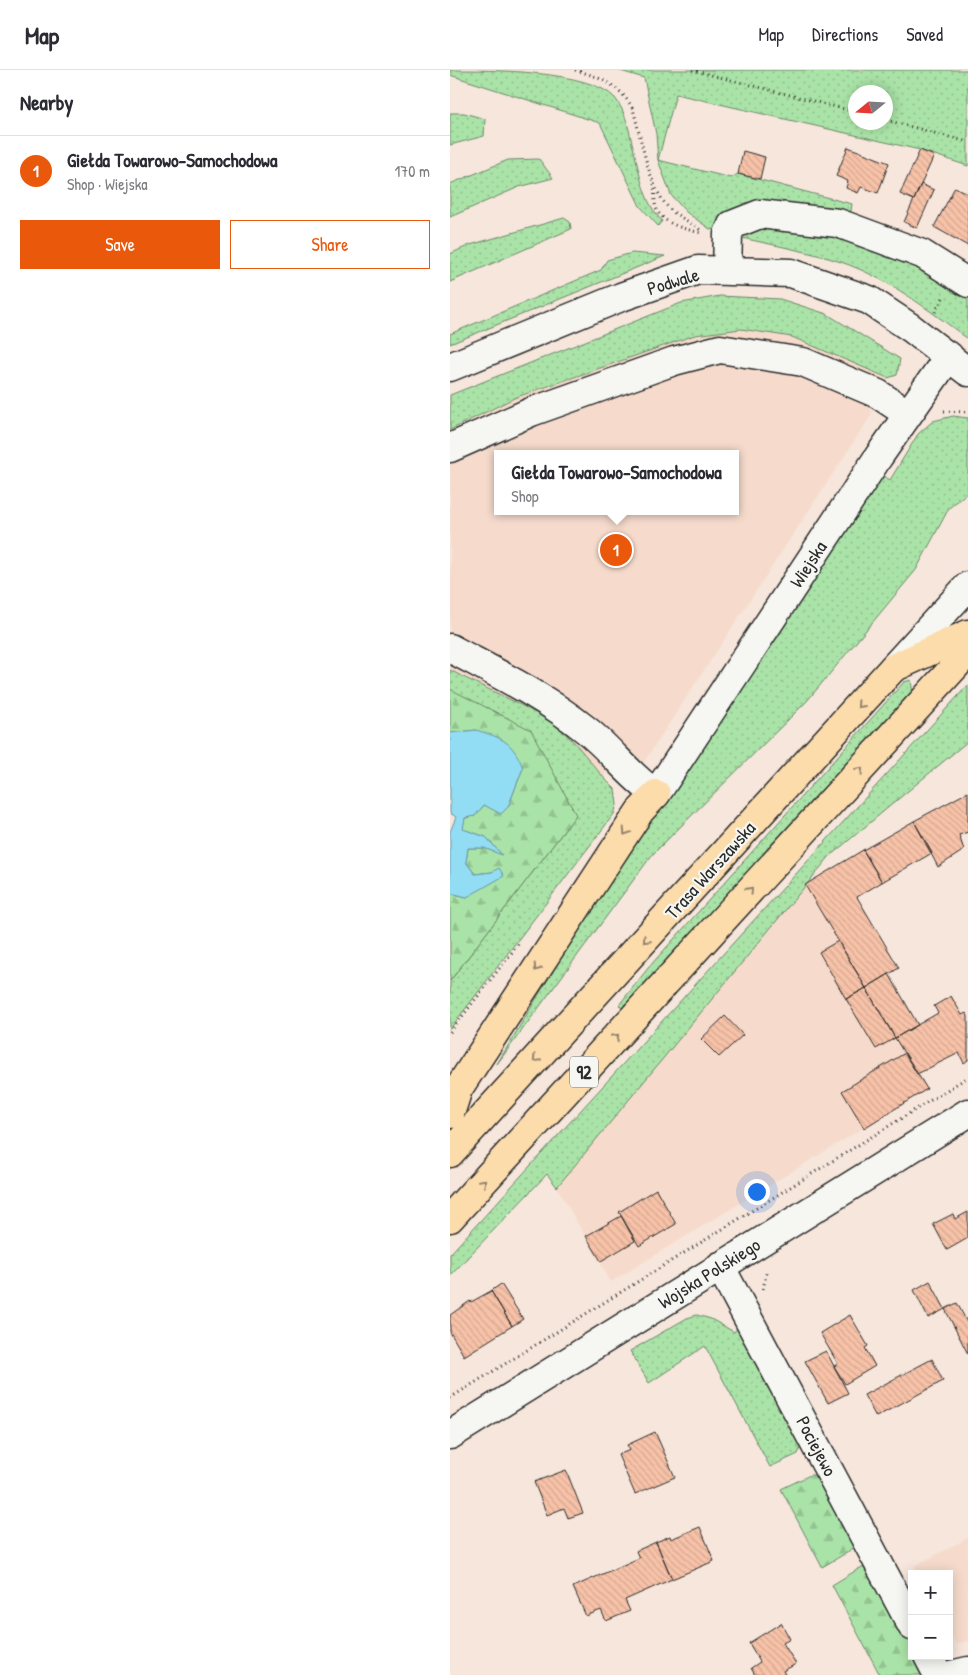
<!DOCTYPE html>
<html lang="en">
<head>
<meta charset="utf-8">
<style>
	:root { --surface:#fff; --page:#f2f2f3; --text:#2b2b33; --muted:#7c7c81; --line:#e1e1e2; --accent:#ea580c }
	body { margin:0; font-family:"Patrick Hand",sans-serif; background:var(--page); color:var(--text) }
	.controls { position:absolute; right:15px; bottom:15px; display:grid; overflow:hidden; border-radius:0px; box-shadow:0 2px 12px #0003 }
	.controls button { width:45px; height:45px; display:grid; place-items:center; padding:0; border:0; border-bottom:1px solid var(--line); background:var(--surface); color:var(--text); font:25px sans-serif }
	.compass { position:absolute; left:398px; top:15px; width:45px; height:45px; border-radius:50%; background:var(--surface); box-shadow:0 2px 12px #0003; rotate:252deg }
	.you { position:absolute; left:306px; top:1121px; width:18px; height:18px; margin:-12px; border:4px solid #fff; border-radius:50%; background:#1a73e8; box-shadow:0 0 0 8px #1a73e833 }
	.badge { display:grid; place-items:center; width:32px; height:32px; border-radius:50%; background:var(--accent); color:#fff; font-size:16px; font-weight:700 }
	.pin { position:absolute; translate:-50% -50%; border:2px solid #fff; box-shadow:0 1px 5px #0006 }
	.popup { position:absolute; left:44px; top:380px; width:245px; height:65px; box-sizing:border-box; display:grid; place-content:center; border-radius:0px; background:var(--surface); filter:drop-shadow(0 1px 4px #0005); font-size:16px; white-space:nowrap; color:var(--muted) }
	.popup b { font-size:19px; color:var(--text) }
	.popup::after { content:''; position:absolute; left:50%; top:100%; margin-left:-10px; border:10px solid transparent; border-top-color:var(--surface) }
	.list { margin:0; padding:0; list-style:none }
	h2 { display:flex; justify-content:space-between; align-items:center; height:65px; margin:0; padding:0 20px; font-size:21px }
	h2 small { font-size:16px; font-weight:400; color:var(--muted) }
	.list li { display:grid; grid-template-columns:32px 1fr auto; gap:15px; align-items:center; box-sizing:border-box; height:70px; padding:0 20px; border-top:1px solid var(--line) }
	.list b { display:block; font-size:19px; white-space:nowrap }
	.list p { margin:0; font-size:16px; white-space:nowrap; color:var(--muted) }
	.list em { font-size:16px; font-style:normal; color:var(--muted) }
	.actions { display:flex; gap:10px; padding:15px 20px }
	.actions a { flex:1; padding:11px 0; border:1px solid var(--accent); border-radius:0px; text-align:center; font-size:18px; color:var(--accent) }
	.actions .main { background:var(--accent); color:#fff }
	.map { position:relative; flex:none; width:518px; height:1605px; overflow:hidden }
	header { display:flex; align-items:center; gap:30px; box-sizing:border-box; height:70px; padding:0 25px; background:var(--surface); border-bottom:1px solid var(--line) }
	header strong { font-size:24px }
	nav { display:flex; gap:28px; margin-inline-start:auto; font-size:18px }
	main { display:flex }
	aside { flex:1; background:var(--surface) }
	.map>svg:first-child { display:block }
</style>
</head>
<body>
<header>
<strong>Map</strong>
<nav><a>Map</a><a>Directions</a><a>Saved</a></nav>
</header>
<main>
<aside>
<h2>Nearby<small></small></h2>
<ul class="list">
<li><span class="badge">1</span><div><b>Giełda Towarowo-Samochodowa</b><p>Shop · Wiejska</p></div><em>170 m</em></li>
</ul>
<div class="actions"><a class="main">Save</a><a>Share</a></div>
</aside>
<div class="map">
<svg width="518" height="1605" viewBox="0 0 518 1605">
	<defs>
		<pattern id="grass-dots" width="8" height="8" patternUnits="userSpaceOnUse" patternTransform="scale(1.25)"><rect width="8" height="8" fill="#aae3a7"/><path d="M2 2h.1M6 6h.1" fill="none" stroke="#92c390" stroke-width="1.8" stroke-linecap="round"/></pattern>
		<pattern id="forest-firs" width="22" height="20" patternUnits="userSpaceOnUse" patternTransform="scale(1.25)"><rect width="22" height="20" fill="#aae3a7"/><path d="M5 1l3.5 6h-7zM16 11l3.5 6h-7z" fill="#92c390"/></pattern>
		<pattern id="building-back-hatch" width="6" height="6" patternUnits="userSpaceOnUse" patternTransform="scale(1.25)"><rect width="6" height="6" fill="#f7c2a8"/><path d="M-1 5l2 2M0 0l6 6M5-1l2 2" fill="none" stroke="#d4a791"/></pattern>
	</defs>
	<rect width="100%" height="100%" fill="#f6e6dc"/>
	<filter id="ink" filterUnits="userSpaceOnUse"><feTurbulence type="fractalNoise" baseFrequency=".02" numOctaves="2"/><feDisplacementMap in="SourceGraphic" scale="10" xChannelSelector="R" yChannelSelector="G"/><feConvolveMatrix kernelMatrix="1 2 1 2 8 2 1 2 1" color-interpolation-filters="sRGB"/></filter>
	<g filter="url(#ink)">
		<path fill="#f6dbcc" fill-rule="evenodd" d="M291,259L342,267L438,308L420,335L422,344L194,692L179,684L152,707L123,672L103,653L0,600V361L64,328L245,265ZM47,384H285V441H47Z
			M355,815L477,1019L161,1212L107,1117Z
			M518,1468V1571L506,1574L499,1561V1504H469L465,1496Z"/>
		<path fill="url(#grass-dots)" stroke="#6a8769" fill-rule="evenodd" d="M0,0C41,0 139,0 165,28C176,42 179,60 183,77C190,104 193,131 212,151L208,156L190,136L150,53L0,5Z
			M167,0H518V96L470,80L226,24L208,90L281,108L288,104L402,134L401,141L386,148L270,161L260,159L236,142L221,125L208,90L206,64L194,8ZM406,22H436V52H406Z
			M0,43H14L35,49L34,66L0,75Z
			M89,89L103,108L69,117L0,147V114L58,90Z
			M114,148L120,152L121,159L0,212V184L20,175Z
			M349,155L423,174L518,223V269C479,240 438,208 391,192C358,181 322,175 288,167L305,157Z
			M182,183L215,186L0,274V264L151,200L157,190Z
			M270,226L330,229L377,244L450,289L447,305L438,308L342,267L291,259L245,265L64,328L0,360V325L231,233Z
			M503,346L518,348V422L499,438L466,500L357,631L202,785L47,994L186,763L232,710L431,404L440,410L468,364L483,351Z
			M0,600C33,618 70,632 102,653C127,669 143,699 165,719L167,735L164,744L0,959V911L126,745L0,619Z
			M461,610L463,624L173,939L169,935L199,897L454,612Z
			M518,615V671L380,786L107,1117L97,1104L0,1206V1184Z
			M247,1245L261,1249L284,1262L289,1256L353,1372L348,1384L320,1397L255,1276L199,1313L180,1281L237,1248Z"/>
		<path fill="url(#forest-firs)" stroke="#6a8769" d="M0,619L81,660L126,745L0,911V823L17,827L42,802L25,804L16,792L18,778H34L51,784L36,767L12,759L15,748L25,746L34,735L58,737L73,698L26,660L0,663Z
			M360,1405H368L406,1473L398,1482L372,1497L331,1419Z
			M410,1498H422L462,1576V1586H467L477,1605H430L382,1515Z"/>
		<path fill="#93ddf4" stroke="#6996a4" d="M26,660C53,668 63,672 73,698L58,737L51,744L34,735L25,746L15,748L13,759L36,767L52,785L34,778H18L16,792L25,804L42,802L49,798L54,806L17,827L0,823V762L6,747L0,743V663Z"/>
		<path fill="url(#building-back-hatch)" stroke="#2b2b2b" d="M398,77L439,93L428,123L411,117L408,123L396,118L398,111L386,106Z
			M470,80L484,86L464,130L450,124Z
			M293,81L315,87L310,109L288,104Z
			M471,114L484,120L467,158L454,152Z
			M505,117L518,124V176L484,157Z
			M518,722V762L509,765L514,780L488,797L464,751Z
			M464,751L482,783L432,812L413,780Z
			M413,780L432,812L407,827L449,898L416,918L355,815Z
			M388,871L416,918L396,929L369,882Z
			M439,904L468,955L445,968L416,918Z
			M416,918L445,968L426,979L396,929Z
			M501,926L512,945L516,943L518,946V990L514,993L509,983L467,1004L445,968L488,943L484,936Z
			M275,946L293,965L269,987L251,969Z
			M455,983L477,1019L414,1058L392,1021Z
			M206,1119L226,1154L189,1176L169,1142Z
			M518,1142V1168L497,1180L483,1154L503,1144L505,1149Z
			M171,1146L185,1171L151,1191L136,1166Z
			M480,1211L495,1239L478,1248L464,1220Z
			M51,1214L73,1249L62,1256L41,1221Z
			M41,1221L62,1256L14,1286L0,1262V1245L20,1231L21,1232Z
			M507,1233L518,1254V1284L495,1239Z
			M400,1245L418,1276L415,1278L425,1296L395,1314L384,1296L388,1294L370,1263Z
			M376,1281L398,1323L378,1333L355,1291Z
			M482,1289L493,1311L426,1347L414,1325Z
			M205,1362L225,1407L185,1424L168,1385L180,1380L177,1375Z
			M116,1400L133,1443L118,1448L114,1438L97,1445L84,1412Z
			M250,1457L264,1491L222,1509L206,1472L220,1466L221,1469Z
			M206,1472L222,1509L175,1530L180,1541L156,1551L151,1540L136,1546L123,1517L189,1488L186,1481Z
			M331,1553L340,1569L333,1573L346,1594L333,1601L335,1604L333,1605H305L301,1598L310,1592L299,1573Z"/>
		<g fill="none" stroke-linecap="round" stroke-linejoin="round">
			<g stroke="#2b2b2b" stroke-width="31">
				<path id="minor" d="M277,201L278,164L282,155L310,144L388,153L472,184L518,213
					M0,297L171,227L248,200L341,203L419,230L461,258L518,302
					M0,378L81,342L224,291L270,279L353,292L428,324L458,344
					M0,578C46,603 94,626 135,659C161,679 179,706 206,724L429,386L499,286
					M443,598L518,516
					M270,1196L462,1556
					M0,1365L518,1043
					M478,1586L488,1605
					M501,1605L518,1601"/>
			</g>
			<g stroke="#2b2b2b" stroke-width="31">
				<path id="major" d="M0,1044L8,1019L190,741L206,724
					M0,1083L443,598L518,564
					M0,1148L518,582"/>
			</g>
			<path stroke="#2b2b2b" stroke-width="3" stroke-dasharray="1 4" stroke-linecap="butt" d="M125,0C150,7 170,15 183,39C191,67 198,114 217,136C226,147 241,151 251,161
				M242,0L406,42
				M436,50L518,72
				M204,114C205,121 204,132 206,138C213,155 236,159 251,163
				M485,242L493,228
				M494,341L518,342
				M0,962L70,872
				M313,1219L317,1200
				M0,1328L518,1007"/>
			<use href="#minor" stroke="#f6f6f2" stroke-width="28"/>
			<use href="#major" stroke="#fddcac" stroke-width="28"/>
		</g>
		<defs><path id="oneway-chevron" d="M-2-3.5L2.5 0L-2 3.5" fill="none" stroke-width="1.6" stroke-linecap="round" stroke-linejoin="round" transform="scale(1.25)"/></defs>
		<g stroke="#94846c">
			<use href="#oneway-chevron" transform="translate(410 635) rotate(132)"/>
			<use href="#oneway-chevron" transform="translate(410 700) rotate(-48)"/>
			<use href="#oneway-chevron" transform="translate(176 762) rotate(123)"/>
			<use href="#oneway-chevron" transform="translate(300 820) rotate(-48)"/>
			<use href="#oneway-chevron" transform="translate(196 870) rotate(133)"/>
			<use href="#oneway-chevron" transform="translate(87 898) rotate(123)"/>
			<use href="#oneway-chevron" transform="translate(166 967) rotate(-47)"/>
			<use href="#oneway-chevron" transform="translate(86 989) rotate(133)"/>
			<use href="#oneway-chevron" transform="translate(33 1112) rotate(-47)"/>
		</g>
	</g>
	<g text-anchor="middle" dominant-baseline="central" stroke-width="4.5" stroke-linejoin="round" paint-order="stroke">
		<rect fill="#f6f6f2" stroke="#686867" stroke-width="1" x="120" y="986.5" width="28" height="31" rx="4"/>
		<g font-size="18" font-weight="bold" fill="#2b2b2b">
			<text x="134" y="1002">92</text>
		</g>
		<g font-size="19" fill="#2b2b2b" stroke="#f6f6f2">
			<text transform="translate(223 211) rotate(-17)">Podwale</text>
			<text transform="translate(358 494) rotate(-57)">Wiejska</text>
			<text transform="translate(260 800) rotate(-48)">Trasa Warszawska</text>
			<text transform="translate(259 1203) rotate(-32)">Wojska Polskiego</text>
			<text transform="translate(367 1376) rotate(62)">Pociejewo</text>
		</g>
	</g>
</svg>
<div class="controls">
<button>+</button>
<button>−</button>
</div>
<svg class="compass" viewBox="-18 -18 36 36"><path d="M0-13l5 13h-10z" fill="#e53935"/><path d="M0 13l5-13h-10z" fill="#7c7c81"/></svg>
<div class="you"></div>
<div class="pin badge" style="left:166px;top:480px">1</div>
<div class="popup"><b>Giełda Towarowo-Samochodowa</b>Shop</div>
</div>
</main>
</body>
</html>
